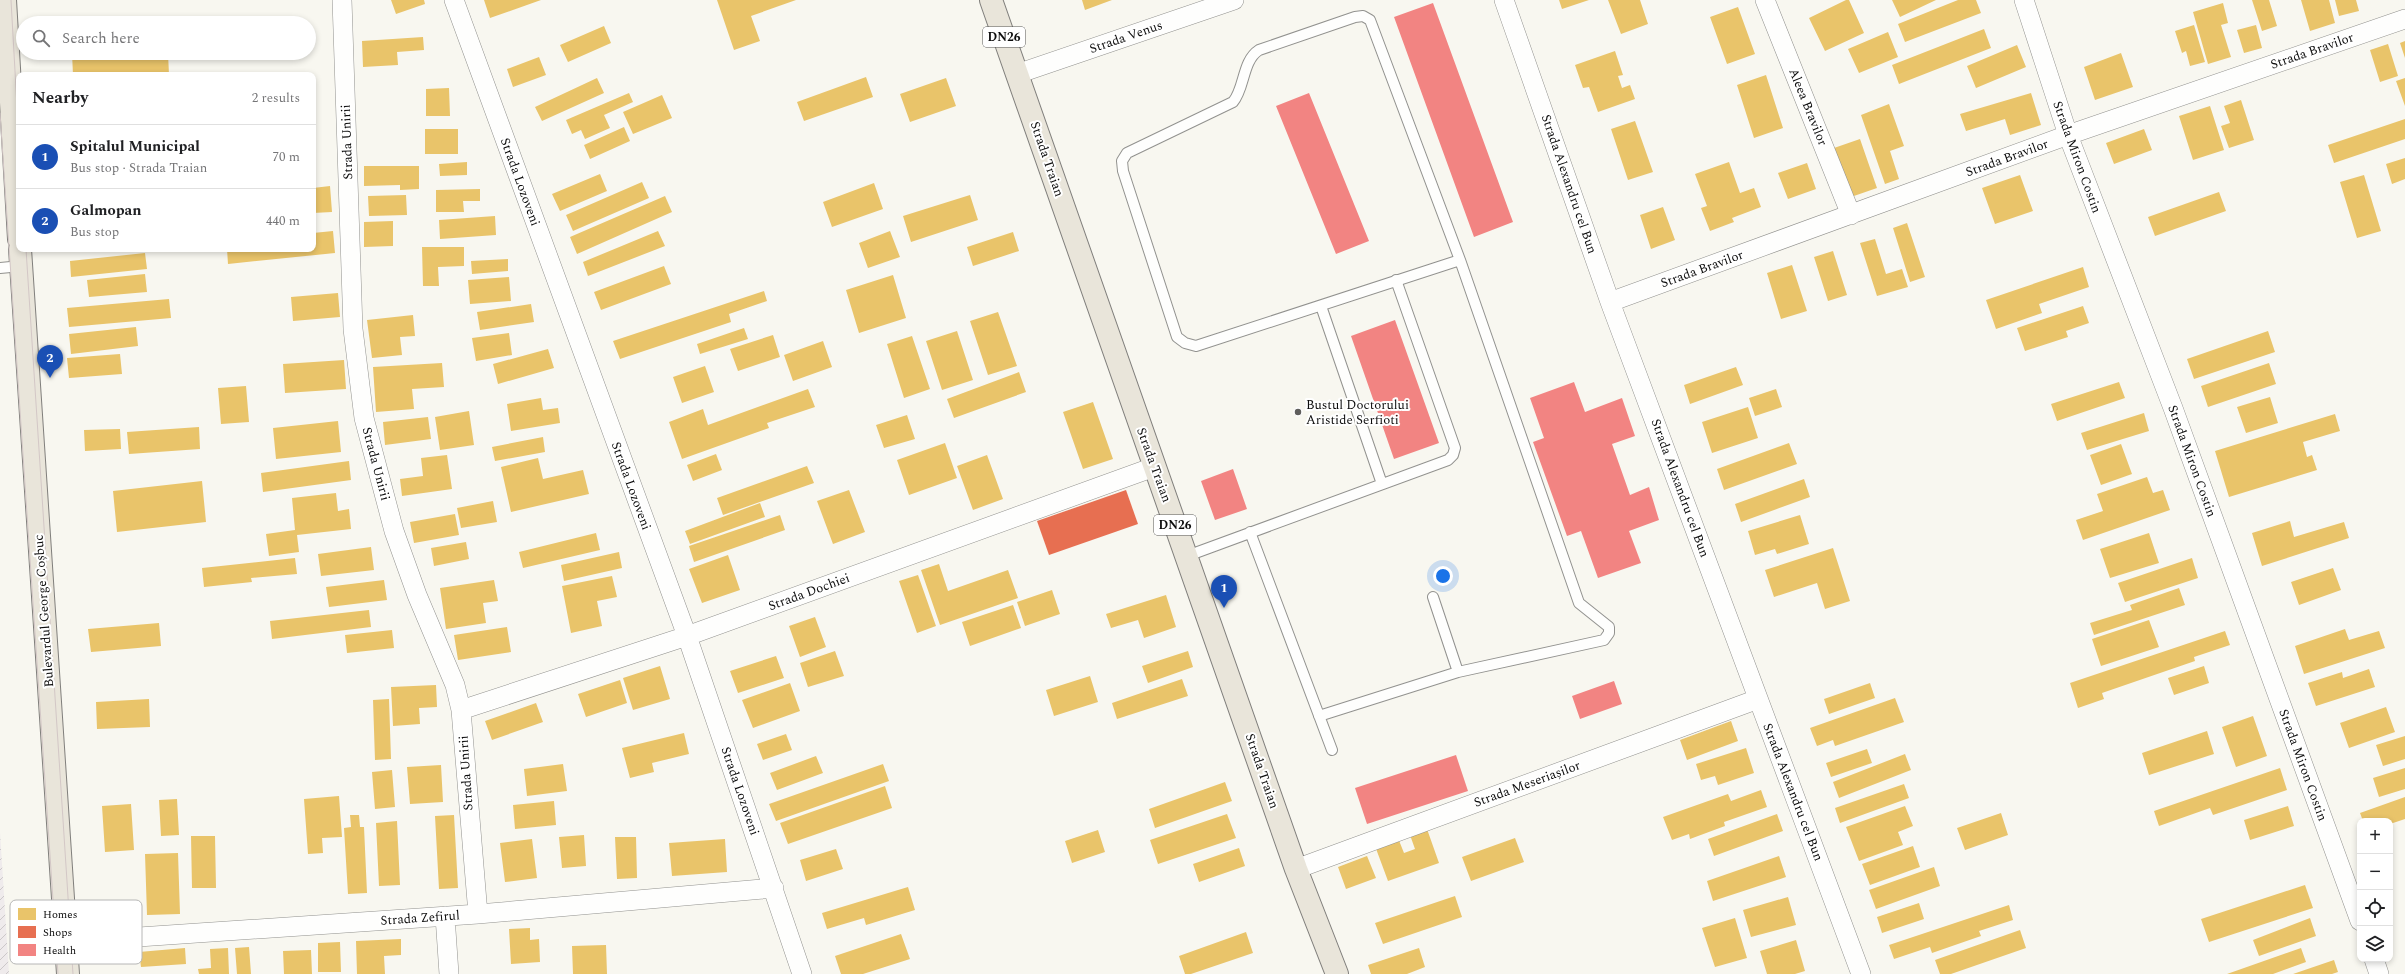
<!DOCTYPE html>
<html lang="en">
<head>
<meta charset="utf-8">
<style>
	:root { --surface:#fff; --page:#f2f2f2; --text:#202124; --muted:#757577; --line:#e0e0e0; --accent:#7c3aed }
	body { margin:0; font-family:Spectral,serif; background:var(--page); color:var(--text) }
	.controls { position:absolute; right:12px; bottom:12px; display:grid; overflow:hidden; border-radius:8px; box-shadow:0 2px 6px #0003 }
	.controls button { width:36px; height:36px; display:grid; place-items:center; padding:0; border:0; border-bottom:1px solid var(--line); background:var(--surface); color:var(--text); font:20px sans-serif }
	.you { position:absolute; left:1443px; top:576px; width:14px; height:14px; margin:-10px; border:3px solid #fff; border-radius:50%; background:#1a73e8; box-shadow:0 0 0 6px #1a73e833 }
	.badge { display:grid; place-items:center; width:26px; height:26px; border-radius:50%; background:var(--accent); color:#fff; font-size:13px; font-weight:700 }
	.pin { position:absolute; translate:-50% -33px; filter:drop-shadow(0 1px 2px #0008) }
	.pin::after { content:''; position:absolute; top:21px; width:14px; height:12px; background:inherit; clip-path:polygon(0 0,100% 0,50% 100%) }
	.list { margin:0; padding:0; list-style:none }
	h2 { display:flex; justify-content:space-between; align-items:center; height:52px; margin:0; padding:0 16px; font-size:17px }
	h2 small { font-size:13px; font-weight:400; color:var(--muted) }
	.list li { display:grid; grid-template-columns:26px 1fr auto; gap:12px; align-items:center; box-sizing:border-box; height:64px; padding:0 16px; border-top:1px solid var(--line) }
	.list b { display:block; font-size:15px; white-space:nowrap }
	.list p { margin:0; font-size:13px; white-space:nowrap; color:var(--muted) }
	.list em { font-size:13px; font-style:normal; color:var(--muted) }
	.icon { flex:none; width:22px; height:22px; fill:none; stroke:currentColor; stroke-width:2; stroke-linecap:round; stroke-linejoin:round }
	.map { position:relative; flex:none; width:2405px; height:974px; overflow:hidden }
	.search { position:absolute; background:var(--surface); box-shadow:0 2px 6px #0003; left:16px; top:16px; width:300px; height:44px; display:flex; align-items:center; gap:10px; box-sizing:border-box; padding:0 14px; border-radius:22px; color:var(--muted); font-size:15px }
	.panel { position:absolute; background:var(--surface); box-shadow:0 2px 6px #0003; left:16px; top:72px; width:300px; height:180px; border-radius:8px }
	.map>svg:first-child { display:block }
</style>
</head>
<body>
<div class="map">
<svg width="2405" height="974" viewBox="0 0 2405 974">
	<defs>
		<pattern id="industrial-furrows" width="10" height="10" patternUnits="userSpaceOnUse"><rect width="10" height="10" fill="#efebec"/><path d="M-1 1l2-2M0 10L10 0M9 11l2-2" fill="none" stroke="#ccc8c9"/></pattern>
	</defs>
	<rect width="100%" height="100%" fill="#f8f7f0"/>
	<path fill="url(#industrial-furrows)" d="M0,832L9,974H0Z"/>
	<path fill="#e9c46a" d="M391,0H424L425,4L396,14Z
		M484,0H541L490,18Z
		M717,0H796L751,16L760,41L734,50Z
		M1082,0H1112L1085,10Z
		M1559,0H1589L1562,9Z
		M1608,0H1640L1648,24L1621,34Z
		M1846,0H1849L1864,33L1825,51L1809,18Z
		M1892,0H1936L1900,17Z
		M1958,0H1976L1981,13L1905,42L1898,24Z
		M2252,0H2269L2277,26L2262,31Z
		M2301,0H2329L2335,23L2310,31Z
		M2335,0H2356L2359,11L2339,16Z
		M2223,3L2228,23L2221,25L2231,57L2208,64L2193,12Z
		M1738,7L1755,54L1727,64L1710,17Z
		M123,18V23H71V20Z
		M2194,25L2205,62L2190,66L2186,51L2182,53L2175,31Z
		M2256,25L2262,48L2244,53L2237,30Z
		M604,26L611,43L568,62L560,45Z
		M1984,29L1991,48L1899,84L1892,65Z
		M1888,32L1898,57L1859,73L1848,49Z
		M423,37L424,50L397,52L398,65L363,67L362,41Z
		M2405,41V58L2400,43Z
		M2388,44L2398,76L2380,82L2370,50Z
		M2017,45L2026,67L1976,88L1967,66Z
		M1615,51L1623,75L1618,76L1622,88L1630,85L1635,99L1598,112L1589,87L1583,88L1575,65Z
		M72,53H168L169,75H73Z
		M2121,53L2133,87L2095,100L2084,67Z
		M539,57L546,75L513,87L507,69Z
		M1766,75L1783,128L1754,138L1737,85Z
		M866,77L873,97L804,121L797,102Z
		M597,78L604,93L542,121L535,107Z
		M946,78L956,106L910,122L900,94Z
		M2405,78V106L2396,81Z
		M449,88L450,116H426V89Z
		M629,93L633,102L604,115L610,128L585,139L581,130L572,134L566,120Z
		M2031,93L2041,125L2010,135L2005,119L1966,131L1960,114Z
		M662,95L672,118L633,134L623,112Z
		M2241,100L2254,140L2229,148L2221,126L2230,123L2224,106Z
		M1889,104L1904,146L1890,151L1899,179L1885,184L1861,115Z
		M2210,106L2224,150L2193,160L2179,116Z
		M2405,119V139L2334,163L2328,145Z
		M1635,121L1653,172L1628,180L1611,129Z
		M624,127L630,141L590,159L584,145Z
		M425,129H458V154H425Z
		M2144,129L2152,150L2114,164L2106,143Z
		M1860,139L1877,188L1851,197L1834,148Z
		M2405,158V179L2392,184L2386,164Z
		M467,162V175L440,176L439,164Z
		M1729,162L1740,193L1754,188L1761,207L1732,218L1734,222L1710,231L1701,208L1707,206L1695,174Z
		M1807,163L1816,189L1788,199L1778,173Z
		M364,166H419V189L400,190V185L364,186Z
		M600,174L607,191L560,211L552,194Z
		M2020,175L2033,211L1995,224L1982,188Z
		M2364,175L2381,231L2357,238L2340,182Z
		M642,182L649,198L573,231L566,215Z
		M874,183L883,209L832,227L823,202Z
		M330,186L332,212L313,213V188Z
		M480,189V201H463L464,212H436V190Z
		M2219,192L2226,211L2155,236L2148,217Z
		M406,195L407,215L369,216L368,196Z
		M970,195L978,220L911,242L903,216Z
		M665,196L672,212L577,254L570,237Z
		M1663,207L1675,240L1651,249L1640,215Z
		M495,216L496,235L440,239L439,220Z
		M393,221V246L364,247V222Z
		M1907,223L1925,277L1910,282L1893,228Z
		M333,231L335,253L228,264L227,249H313V233Z
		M658,231L665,246L588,276L583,262Z
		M890,231L900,257L868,268L859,243Z
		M1013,232L1019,251L973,266L967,247Z
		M1875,239L1886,274L1902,269L1908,287L1877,296L1860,243Z
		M422,247H464V266L438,267L439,286H423Z
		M1833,251L1847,295L1828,301L1814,257Z
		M145,253L147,269L71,277L70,261Z
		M508,259V271L472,274L471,261Z
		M1792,265L1807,311L1781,319L1767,273Z
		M664,266L671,284L601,310L594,292Z
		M2083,267L2089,287L2039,304L2042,313L1996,329L1986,300Z
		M145,274L147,292L89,297L87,280Z
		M893,275L906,318L859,333L846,290Z
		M509,277L511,301L470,304L468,280Z
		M764,291L767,301L729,314L731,322L620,359L613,341Z
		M338,293L340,317L293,321L291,297Z
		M169,299L171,318L69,327L67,308Z
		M531,304L534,322L480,330L477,312Z
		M2083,306L2089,323L2066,331L2068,337L2025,351L2017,328Z
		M998,312L1017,366L988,375L970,321Z
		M413,315L415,336L400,337L402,355L372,358L367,320Z
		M136,327L138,346L71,354L69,334Z
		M744,328L748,339L700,354L697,344Z
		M957,331L973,380L942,390L926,341Z
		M2268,331L2275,352L2194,379L2187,359Z
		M509,333L512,355L476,361L472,338Z
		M773,335L780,357L738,371L730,349Z
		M912,336L930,389L904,398L887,344Z
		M823,341L832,367L793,381L784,355Z
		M548,349L554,368L498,384L493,364Z
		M120,354L122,374L69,378L67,358Z
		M344,360L346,389L285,393L283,364Z
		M442,363L444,387L412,389L414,409L376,412L373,367Z
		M2269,363L2276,384L2208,407L2201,386Z
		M705,366L714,392L682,403L673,377Z
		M1736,367L1743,385L1690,404L1684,385Z
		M1019,372L1026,392L954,418L947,399Z
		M2119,382L2125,398L2057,421L2051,404Z
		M246,386L249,422L221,424L218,388Z
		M808,389L815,407L767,423L769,428L682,459L669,422L703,409L708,425Z
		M1776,389L1782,407L1755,416L1749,398Z
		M2270,397L2278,423L2246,433L2237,407Z
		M541,398L543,410L558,408L560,423L511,431L507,404Z
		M1093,402L1113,459L1083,469L1063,412Z
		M1748,407L1758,438L1712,453L1702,422Z
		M469,411L474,445L440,450L435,417Z
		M2144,413L2149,431L2087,450L2081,433Z
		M2335,414L2340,431L2303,442L2307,457L2312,455L2317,470L2229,497L2215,451Z
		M907,415L915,439L884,448L876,425Z
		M428,417L431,439L385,445L383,422Z
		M338,421L341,452L276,459L273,428Z
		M199,427L200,449L129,454L127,432Z
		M120,429L121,449L85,451L84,430Z
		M543,437L545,452L495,461L492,447Z
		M945,443L957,478L909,495L897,460Z
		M1789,443L1797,464L1724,490L1717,469Z
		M2121,444L2132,474L2101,485L2090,455Z
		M716,454L722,470L693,481L687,465Z
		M447,455L452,489L402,496L400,479L423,476L421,458Z
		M987,455L1003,499L973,510L957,466Z
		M538,458L543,479L583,470L589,494L511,512L501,467Z
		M349,461L351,480L263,492L261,473Z
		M807,466L814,483L723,515L717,498Z
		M2147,477L2153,493L2163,490L2170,510L2083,540L2076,520L2103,511L2097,494Z
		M1804,479L1810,497L1741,522L1735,504Z
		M202,481L206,522L117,532L113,491Z
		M849,490L865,532L833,544L817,501Z
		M336,493L338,511L349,509L351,529L297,535L299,552L269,556L266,534L295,530L292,498Z
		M493,501L497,522L461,528L457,508Z
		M760,503L765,517L690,544L685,531Z
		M455,514L459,535L414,543L410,522Z
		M780,515L785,530L694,562L689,546Z
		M1800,515L1809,544L1777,554L1775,549L1755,555L1748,531Z
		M2290,521L2294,537L2344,522L2349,538L2262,566L2252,533Z
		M596,533L600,550L523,568L519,552Z
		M2149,533L2159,563L2110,578L2100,549Z
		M466,542L469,559L434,566L431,548Z
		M371,547L374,570L321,576L318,554Z
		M1833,548L1850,601L1825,609L1817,583L1774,597L1765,570Z
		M619,552L622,568L564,581L561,565Z
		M728,555L740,590L702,603L689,569Z
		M295,558L297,574L251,578L252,582L204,587L202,568Z
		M2192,558L2198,578L2125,602L2118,583Z
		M939,564L948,591L1008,570L1018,598L940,625L921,570Z
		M2333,568L2341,590L2299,605L2291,582Z
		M918,575L936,626L917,633L899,581Z
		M612,576L617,597L597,601L602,626L571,633L562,586Z
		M384,580L387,600L329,607L326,587Z
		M494,580L498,601L483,603L486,623L446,629L440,588Z
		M2179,588L2185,605L2094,635L2090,623L2132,610L2130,605Z
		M1052,590L1060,614L1025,626L1017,602Z
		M1166,595L1176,627L1144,638L1138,620L1111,628L1106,614Z
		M1013,605L1021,628L970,646L962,622Z
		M369,610L371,627L272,639L270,621Z
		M815,617L826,647L800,657L789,626Z
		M2149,620L2159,647L2101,666L2092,639Z
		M159,623L161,646L91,652L88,629Z
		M507,627L511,652L458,660L454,635Z
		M2345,629L2349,640L2379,631L2385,648L2304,674L2295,646Z
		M392,630L394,648L347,653L345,635Z
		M2225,631L2230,645L2194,657L2195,661L2102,693L2104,699L2078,708L2070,683Z
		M835,651L844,676L808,687L800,663Z
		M1188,651L1193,667L1148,683L1142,666Z
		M776,656L784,678L738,693L730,671Z
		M660,666L670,699L633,710L623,678Z
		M2204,666L2209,683L2174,695L2168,678Z
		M2369,669L2375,687L2316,706L2308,683L2342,672L2343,678Z
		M1090,676L1098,702L1054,716L1046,690Z
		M1182,679L1188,696L1117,719L1112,703Z
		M620,680L627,703L586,717L578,694Z
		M790,683L800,711L753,728L742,700Z
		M1870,683L1875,698L1829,714L1824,699Z
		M436,685L437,707L419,708L420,724L393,726L391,687Z
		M1895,698L1904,722L1835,746L1833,740L1817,746L1810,728Z
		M149,699L150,727L97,729L96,702Z
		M389,699L391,759L375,760L373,700Z
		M536,703L543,722L492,740L485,721Z
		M2386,707L2395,732L2349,748L2340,723Z
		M2253,716L2267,756L2236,767L2222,727Z
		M1731,721L1738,741L1687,760L1680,740Z
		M2207,731L2214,754L2149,775L2142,753Z
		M684,733L689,754L652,763L654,772L630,778L622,748Z
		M786,734L792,750L763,760L757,744Z
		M2405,736V759L2383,766L2376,745Z
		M1746,748L1754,773L1718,785L1715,776L1701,780L1696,764Z
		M1867,749L1872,763L1831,777L1826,763Z
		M1905,754L1911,770L1839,798L1833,782Z
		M816,756L823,773L777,790L770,773Z
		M563,764L567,791L527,796L524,769Z
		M883,764L889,781L776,821L769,804Z
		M441,765L443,802L410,804L407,767Z
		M2280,768L2287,790L2213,815L2210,808L2159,826L2154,811Z
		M2405,768V789L2379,797L2373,778Z
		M392,770L395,807L375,809L372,772Z
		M1225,782L1232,801L1155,828L1149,809Z
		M1904,784L1909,798L1840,823L1835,808Z
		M885,786L892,808L788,844L780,823Z
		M1761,790L1767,807L1724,822L1725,826L1690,839L1689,834L1672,840L1663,817L1728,794L1731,801Z
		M339,796L342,837L322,838L323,853L308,854L304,799Z
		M2405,797V819L2390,824V821H2363L2360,813Z
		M177,799L179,835L161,836L159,800Z
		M554,801L556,825L515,829L513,805Z
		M131,804L134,850L105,852L102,806Z
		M1905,806L1913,826L1898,832L1903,845L1859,861L1846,827Z
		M2288,806L2294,826L2250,840L2244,820Z
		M2001,813L2008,835L1965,850L1957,828Z
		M1227,814L1236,838L1158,864L1150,840Z
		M1777,814L1783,831L1714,856L1708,839Z
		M350,815H359L360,827H364L367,893L348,894L344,828L351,827Z
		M454,815L458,888L439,889L435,816Z
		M397,821L400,885L379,886L376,823Z
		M1427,829L1439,863L1388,881L1375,846L1398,838L1404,853L1415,849L1410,835Z
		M1098,830L1105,852L1072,863L1065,841Z
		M584,835L586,866L562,868L559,837Z
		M191,836H215L216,888H192Z
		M615,837H636L637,878L617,879Z
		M1515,838L1524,862L1471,881L1462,857Z
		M532,839L537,878L505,882L500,843Z
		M725,839L727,872L672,876L669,843Z
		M1913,846L1920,867L1870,885L1862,864Z
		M1239,848L1245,866L1199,882L1193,864Z
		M836,849L843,869L806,881L800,860Z
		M178,853L180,914L147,915L145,854Z
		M1367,856L1376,878L1346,889L1338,867Z
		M1779,856L1786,877L1713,901L1707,881Z
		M1934,867L1940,886L1876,909L1869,890Z
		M2305,885L2313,908L2209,942L2201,919Z
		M908,887L915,910L866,925L864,918L827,929L822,913Z
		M1455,896L1462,917L1383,944L1375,923Z
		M1788,897L1796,925L1751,937L1743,910Z
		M1919,903L1924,919L1882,933L1877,917Z
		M2009,905L2013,920L1979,931L1981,936L1932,953L1930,947L1894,959L1889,945Z
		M1735,918L1747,958L1715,967L1702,928Z
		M2310,918L2316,936L2259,956L2253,940Z
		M530,928V940L539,939L540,962L511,964L509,929Z
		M2020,930L2026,948L1951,974H1940L1935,960Z
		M1246,932L1253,953L1191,974H1185L1179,956Z
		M901,934L910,959L863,974H841L835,956Z
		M401,939V955L384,956L385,974H357L356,941Z
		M1796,940L1805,971L1795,974H1767L1760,951Z
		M340,942L341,972H318V943Z
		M606,945L607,974H573L572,946Z
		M249,947L251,974H237L235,948Z
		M185,948L186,964L141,967L139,952Z
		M228,948L229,974H199L198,969L211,968L210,949Z
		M1419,948L1425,967L1407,974H1371L1368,965Z
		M2301,948L2306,962L2273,974H2227Z
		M311,950L312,974H284L283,951Z
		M2334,960L2338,972L2332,974H2293Z"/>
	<path fill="#e76f51" d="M1126,490L1138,524L1049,555L1037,521Z"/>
	<path fill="#f28482" d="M1433,3L1513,222L1474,237L1394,17Z
		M1309,93L1369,241L1336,254L1276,106Z
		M1395,320L1439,443L1394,459L1351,336Z
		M1574,382L1585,412L1622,398L1635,436L1612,444L1630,495L1649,487L1659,520L1629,531L1641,563L1598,578L1581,531L1567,536L1533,442L1544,438L1530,398Z
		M1233,469L1247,509L1215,520L1201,481Z
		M1614,681L1622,704L1580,719L1572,696Z
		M1456,755L1468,791L1367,824L1355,788Z"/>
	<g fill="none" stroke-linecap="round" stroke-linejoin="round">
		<g stroke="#92928f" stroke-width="12">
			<path id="service" d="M0,268L21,266
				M1321,306L1382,484
				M1250,532L1332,750
				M1187,556L1448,460L1453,455L1455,448L1396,280
				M1433,597L1458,672
				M1319,716L1458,672L1604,640L1609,633V627L1579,603L1460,260L1370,20L1363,16L1355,17L1259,50C1242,61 1245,88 1233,102L1127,153L1122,161L1123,171L1177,337L1185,343L1196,346L1460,260"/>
		</g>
		<g stroke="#92928f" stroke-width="20">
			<path id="minor" d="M342,0L353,329L364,418L394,531L417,595L455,685L461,710L478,914
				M454,0L687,636L802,974
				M1504,0L1610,302L1861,974
				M1765,0L1851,215
				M2024,0L2068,135L2173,408L2360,921
				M1017,74L1234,0
				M1610,302L2068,135L2405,19
				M461,710L687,636L1154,467
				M1296,869L1758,699
				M445,916L449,974
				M65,942L478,914L774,888
				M2374,959L2379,974"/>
		</g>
		<g stroke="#807f7c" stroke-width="24">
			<path id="primary" d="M5,0L19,239
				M991,0L1296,869L1337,974
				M20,249L68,974"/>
		</g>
		<use href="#service" stroke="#fefefd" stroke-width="10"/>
		<use href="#minor" stroke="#fefefd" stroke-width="19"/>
		<use href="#primary" stroke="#e9e5da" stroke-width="22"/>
		<path stroke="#d3c7c6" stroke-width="1" d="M11,0L19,142
			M0,113L58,974
			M26,249L73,974"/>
	</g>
	<circle fill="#5f5e5c" stroke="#fff" stroke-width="1.5" cx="1298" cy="412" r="4"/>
	<g text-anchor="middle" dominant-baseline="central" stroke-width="4" stroke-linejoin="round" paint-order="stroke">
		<g fill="#fff" stroke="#555" stroke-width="1">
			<rect x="983" y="27" width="42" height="20" rx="3"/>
			<rect x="1154" y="515" width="42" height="20" rx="3"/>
		</g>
		<g font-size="12" font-weight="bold" fill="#0c0c0c">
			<text x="1004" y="37">DN26</text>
			<text x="1175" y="525">DN26</text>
		</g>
		<g font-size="13" fill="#0c0c0c" stroke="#fff">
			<text transform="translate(1126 37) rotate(-19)">Strada Venus</text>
			<text transform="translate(2312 51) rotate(-19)">Strada Bravilor</text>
			<text transform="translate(1808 107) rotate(68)">Aleea Bravilor</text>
			<text transform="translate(347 142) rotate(-92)">Strada Unirii</text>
			<text transform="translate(2077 157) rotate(70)">Strada Miron Costin</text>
			<text transform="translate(2007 158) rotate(-20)">Strada Bravilor</text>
			<text transform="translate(1047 159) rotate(71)">Strada Traian</text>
			<text transform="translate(520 182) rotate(70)">Strada Lozoveni</text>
			<text transform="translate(1569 184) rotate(71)">Strada Alexandru cel Bun</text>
			<text transform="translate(1702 269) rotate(-20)">Strada Bravilor</text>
			<text transform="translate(2192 461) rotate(70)">Strada Miron Costin</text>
			<text transform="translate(376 464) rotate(75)">Strada Unirii</text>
			<text transform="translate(1154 465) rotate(70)">Strada Traian</text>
			<text transform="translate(631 486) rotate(70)">Strada Lozoveni</text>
			<text transform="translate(1680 488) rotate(70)">Strada Alexandru cel Bun</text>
			<text transform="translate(809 592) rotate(-20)">Strada Dochiei</text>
			<text transform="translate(44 611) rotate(-94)">Bulevardul George Coșbuc</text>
			<text transform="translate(2303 765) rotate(70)">Strada Miron Costin</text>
			<text transform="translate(1262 771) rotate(71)">Strada Traian</text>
			<text transform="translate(466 773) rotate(-94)">Strada Unirii</text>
			<text transform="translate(1527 784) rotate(-20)">Strada Meseriașilor</text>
			<text transform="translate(740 791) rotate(71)">Strada Lozoveni</text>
			<text transform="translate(1793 792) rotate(69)">Strada Alexandru cel Bun</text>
			<text transform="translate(420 918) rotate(-4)">Strada Zefirul</text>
		</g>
		<g font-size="13" fill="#0c0c0c" stroke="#fff" text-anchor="start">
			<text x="1306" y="405">Bustul Doctorului<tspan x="1306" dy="15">Aristide Serfioti</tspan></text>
		</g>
	</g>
	<rect x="10" y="900" width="132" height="64" rx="6" fill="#fff" stroke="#b6b6b6" stroke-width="1"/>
	<rect x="18" y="908" width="18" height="12" fill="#e9c46a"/>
	<rect x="18" y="926" width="18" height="12" fill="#e76f51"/>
	<rect x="18" y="944" width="18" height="12" fill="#f28482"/>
	<g font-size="11" fill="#0c0c0c">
		<text x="43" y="918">Homes</text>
		<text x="43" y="936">Shops</text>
		<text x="43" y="954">Health</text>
	</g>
</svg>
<div class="controls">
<button>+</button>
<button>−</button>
<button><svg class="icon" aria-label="locate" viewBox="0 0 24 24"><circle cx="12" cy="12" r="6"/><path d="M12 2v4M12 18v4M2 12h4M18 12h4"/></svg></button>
<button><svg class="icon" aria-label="layers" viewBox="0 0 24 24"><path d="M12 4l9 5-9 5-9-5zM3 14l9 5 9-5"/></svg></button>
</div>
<div class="you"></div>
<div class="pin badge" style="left:1224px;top:608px;background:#1a4fb4">1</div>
<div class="pin badge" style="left:50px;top:378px;background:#1a4fb4">2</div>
<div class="search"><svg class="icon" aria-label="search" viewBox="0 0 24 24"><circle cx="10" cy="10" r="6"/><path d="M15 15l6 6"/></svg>Search here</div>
<section class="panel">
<h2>Nearby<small>2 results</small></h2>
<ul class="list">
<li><span class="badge" style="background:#1a4fb4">1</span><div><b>Spitalul Municipal</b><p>Bus stop · Strada Traian</p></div><em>70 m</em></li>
<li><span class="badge" style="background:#1a4fb4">2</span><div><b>Galmopan</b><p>Bus stop</p></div><em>440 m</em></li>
</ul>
</section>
</div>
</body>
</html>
